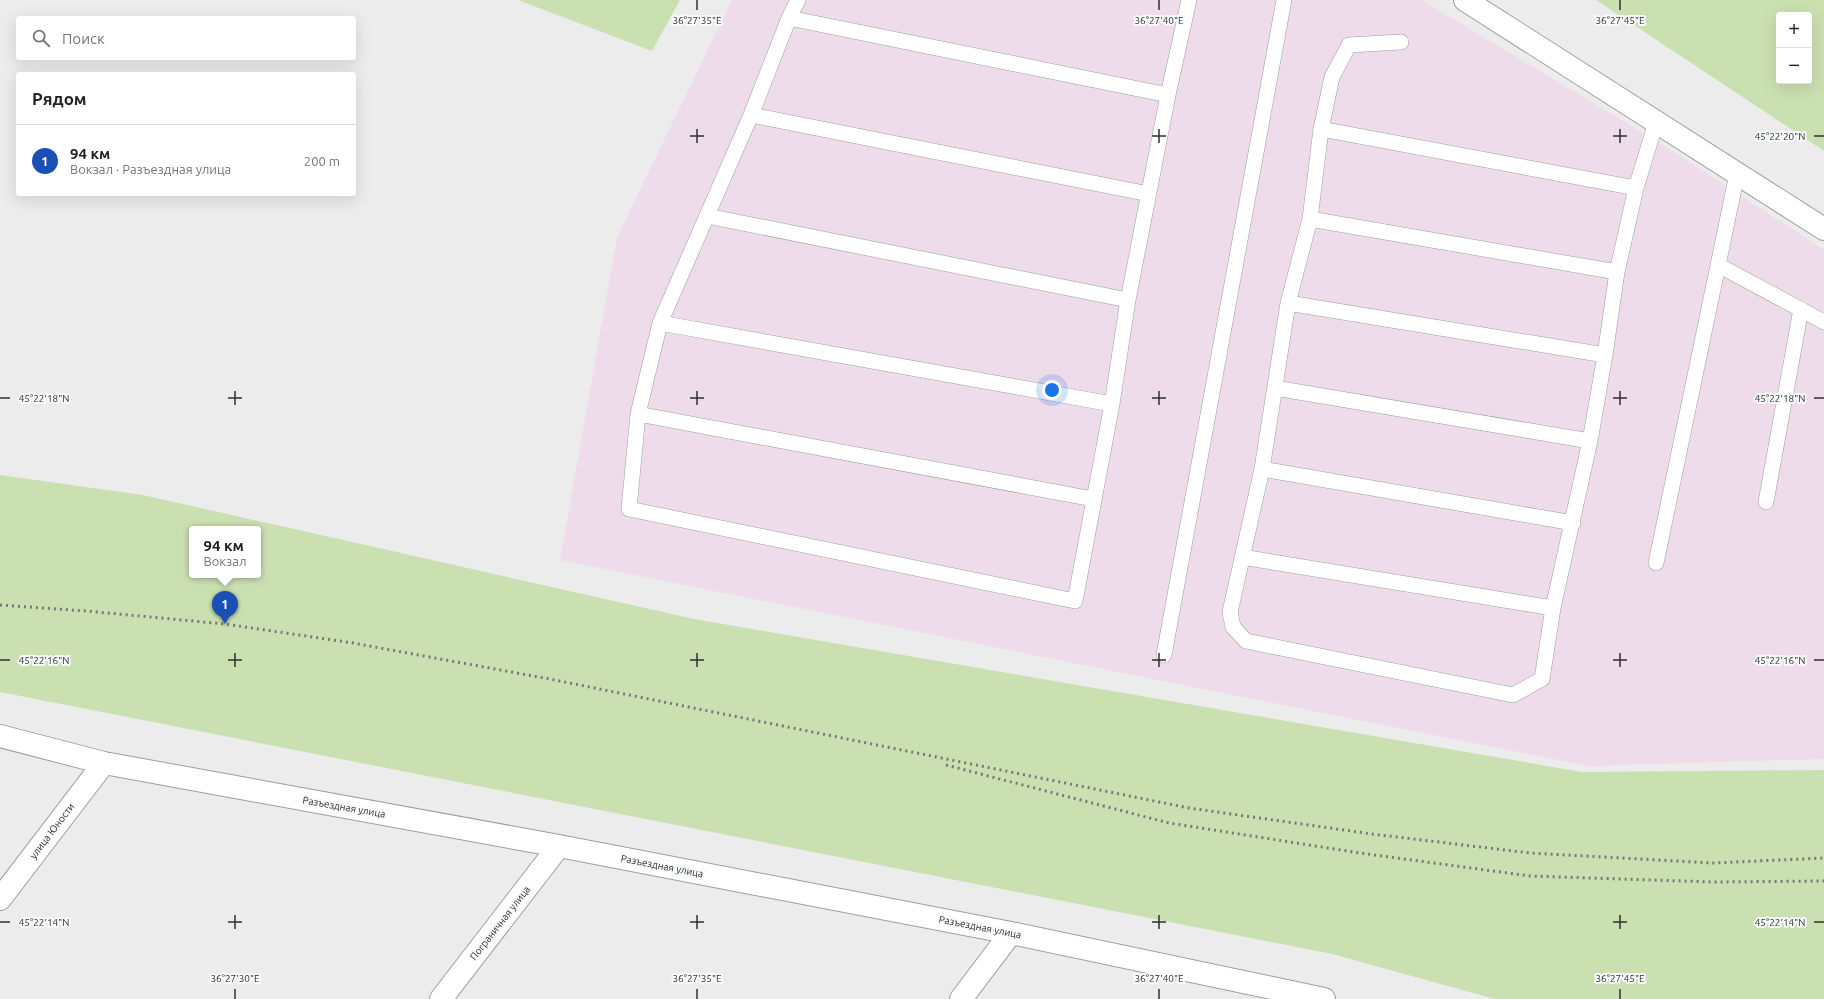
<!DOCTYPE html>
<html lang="ru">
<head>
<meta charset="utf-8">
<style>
	:root { --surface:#fff; --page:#f2f2f2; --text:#222; --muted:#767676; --line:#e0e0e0; --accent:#d93025 }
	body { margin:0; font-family:Ubuntu,sans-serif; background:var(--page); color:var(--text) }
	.controls { position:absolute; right:12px; top:12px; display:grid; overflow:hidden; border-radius:4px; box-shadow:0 4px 16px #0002 }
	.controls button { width:36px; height:36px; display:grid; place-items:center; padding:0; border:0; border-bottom:1px solid var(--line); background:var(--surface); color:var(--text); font:20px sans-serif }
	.you { position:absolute; left:1052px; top:390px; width:14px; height:14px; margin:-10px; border:3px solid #fff; border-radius:50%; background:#1a73e8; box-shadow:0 0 0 6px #1a73e833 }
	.badge { display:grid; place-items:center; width:26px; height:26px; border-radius:50%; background:var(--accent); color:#fff; font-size:13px; font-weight:700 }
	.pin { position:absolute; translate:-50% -33px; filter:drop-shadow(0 1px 2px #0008) }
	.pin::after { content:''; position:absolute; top:21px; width:14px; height:12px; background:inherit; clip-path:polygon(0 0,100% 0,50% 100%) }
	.popup { position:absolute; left:189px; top:526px; width:72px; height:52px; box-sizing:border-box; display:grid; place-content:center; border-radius:4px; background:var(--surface); filter:drop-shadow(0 1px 3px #0005); font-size:13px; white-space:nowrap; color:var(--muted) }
	.popup b { font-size:15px; color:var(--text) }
	.popup::after { content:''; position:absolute; left:50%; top:100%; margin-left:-8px; border:8px solid transparent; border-top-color:var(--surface) }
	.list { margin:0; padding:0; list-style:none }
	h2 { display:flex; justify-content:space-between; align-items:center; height:52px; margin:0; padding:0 16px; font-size:17px }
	h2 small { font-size:13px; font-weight:400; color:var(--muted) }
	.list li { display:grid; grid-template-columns:26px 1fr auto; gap:12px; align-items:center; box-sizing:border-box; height:72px; padding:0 16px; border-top:1px solid var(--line) }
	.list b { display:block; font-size:15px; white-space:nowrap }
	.list p { margin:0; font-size:13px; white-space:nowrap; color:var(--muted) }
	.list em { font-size:13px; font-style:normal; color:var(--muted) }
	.icon { flex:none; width:22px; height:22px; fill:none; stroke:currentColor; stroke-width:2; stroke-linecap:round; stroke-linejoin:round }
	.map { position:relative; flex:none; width:1824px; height:999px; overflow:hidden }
	.search { position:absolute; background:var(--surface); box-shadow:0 4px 16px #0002; left:16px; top:16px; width:340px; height:44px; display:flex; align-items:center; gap:10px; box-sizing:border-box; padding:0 14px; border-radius:4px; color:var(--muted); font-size:15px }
	.panel { position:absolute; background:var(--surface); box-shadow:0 4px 16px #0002; left:16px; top:72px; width:340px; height:124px; border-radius:4px }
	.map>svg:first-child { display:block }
</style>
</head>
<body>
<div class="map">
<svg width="1824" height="999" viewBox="0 0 1824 999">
	<rect width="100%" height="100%" fill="#ececed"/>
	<path fill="#efdceb" d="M732,0H1422L1673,151L1824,250V759L1587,766L560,560L617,237Z"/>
	<path fill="#cbe0b1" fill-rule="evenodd" d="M518,0H680L652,51Z
		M1596,0H1824V151ZM1779,15H1809V81H1779Z
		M0,475L143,495L694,619L1582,772L1824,770V999H1495L1332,954L0,692ZM192,529H258V575H192Z"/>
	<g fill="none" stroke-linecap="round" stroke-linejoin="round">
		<g stroke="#9d9e9e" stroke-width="16">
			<path id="lane" d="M789,18L1168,95
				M1401,42L1349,45L1332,77L1321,129L1310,219L1288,303L1262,469L1230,612L1233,627L1246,641L1513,695L1542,679L1553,608L1590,441L1605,355L1617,272L1636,188L1656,122
				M751,115L1149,194
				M1321,129L1636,188
				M707,216L1128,300
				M1310,219L1617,272
				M1718,265L1824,322
				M1288,303L1605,355
				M660,323L1112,404
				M1275,388L1590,441
				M638,414L660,323L751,115L789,18L798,0
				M1262,469L1573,523
				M1093,499L638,414L629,509L1075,601L1112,404L1128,300L1168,95L1189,0
				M1766,502L1801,309
				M1242,557L1553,608
				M1656,563L1737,174
				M1164,655L1284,0"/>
		</g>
		<g stroke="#9d9e9e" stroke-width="24">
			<path id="street" d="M1465,0L1824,229
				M0,736L104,763L559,846L1011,933L1324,999
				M0,899L104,763
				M441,999L559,846
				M961,999L1011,933"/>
		</g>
		<use href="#lane" stroke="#fff" stroke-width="15"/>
		<use href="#street" stroke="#fff" stroke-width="22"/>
		<path stroke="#767777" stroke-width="3" stroke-dasharray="2 4" stroke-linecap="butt" d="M0,605L86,611L225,624L353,643L555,680L1189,808L1372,834L1530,853L1713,863L1824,858
			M946,765L1169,823L1360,853L1530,876L1713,882L1824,881"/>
	</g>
	<path fill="none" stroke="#2e2f2f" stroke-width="1.5" d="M697,0V10M1159,0V10M1620,0V10M697,129V143M1159,129V143M1620,129V143M690,136H704M1152,136H1166M1613,136H1627M1814,136H1824M235,391V405M697,391V405M1159,391V405M1620,391V405M0,398H10M228,398H242M690,398H704M1152,398H1166M1613,398H1627M1814,398H1824M235,653V667M697,653V667M1159,653V667M1620,653V667M0,660H10M228,660H242M690,660H704M1152,660H1166M1613,660H1627M1814,660H1824M235,915V929M697,915V929M1159,915V929M1620,915V929M0,922H10M228,922H242M690,922H704M1152,922H1166M1613,922H1627M1814,922H1824M235,989V999M697,989V999M1159,989V999M1620,989V999"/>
	<g text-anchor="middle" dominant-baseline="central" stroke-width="4" stroke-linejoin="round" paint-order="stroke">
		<g font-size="10" fill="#2e2f2f" stroke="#f9fafb">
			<text transform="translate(344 807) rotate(10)">Разъездная улица</text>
			<text transform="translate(52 831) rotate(-53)">улица Юности</text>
			<text transform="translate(662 866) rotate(11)">Разъездная улица</text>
			<text transform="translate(500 923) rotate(-52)">Пограничная улица</text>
			<text transform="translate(980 927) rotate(11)">Разъездная улица</text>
		</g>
	</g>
	<g font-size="10" text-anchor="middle" fill="#2e2f2f" stroke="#f9fafb" stroke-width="4" stroke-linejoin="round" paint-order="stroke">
		<text x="697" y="24">36°27'35"E</text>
		<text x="1159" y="24">36°27'40"E</text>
		<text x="1620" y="24">36°27'45"E</text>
		<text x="1780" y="140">45°22'20"N</text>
		<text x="44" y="402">45°22'18"N</text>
		<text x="1780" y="402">45°22'18"N</text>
		<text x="44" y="664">45°22'16"N</text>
		<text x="1780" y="664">45°22'16"N</text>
		<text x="44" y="926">45°22'14"N</text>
		<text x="1780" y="926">45°22'14"N</text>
		<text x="235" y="982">36°27'30"E</text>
		<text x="697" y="982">36°27'35"E</text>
		<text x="1159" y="982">36°27'40"E</text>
		<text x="1620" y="982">36°27'45"E</text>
	</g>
</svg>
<div class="controls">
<button>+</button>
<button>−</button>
</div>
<div class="you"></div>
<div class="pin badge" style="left:225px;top:624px;background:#1a4fb4">1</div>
<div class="popup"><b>94 км</b>Вокзал</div>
<div class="search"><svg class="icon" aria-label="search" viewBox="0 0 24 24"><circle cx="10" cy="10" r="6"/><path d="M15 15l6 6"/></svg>Поиск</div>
<section class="panel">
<h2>Рядом<small></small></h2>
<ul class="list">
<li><span class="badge" style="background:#1a4fb4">1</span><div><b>94 км</b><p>Вокзал · Разъездная улица</p></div><em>200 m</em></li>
</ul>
</section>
</div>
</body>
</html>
